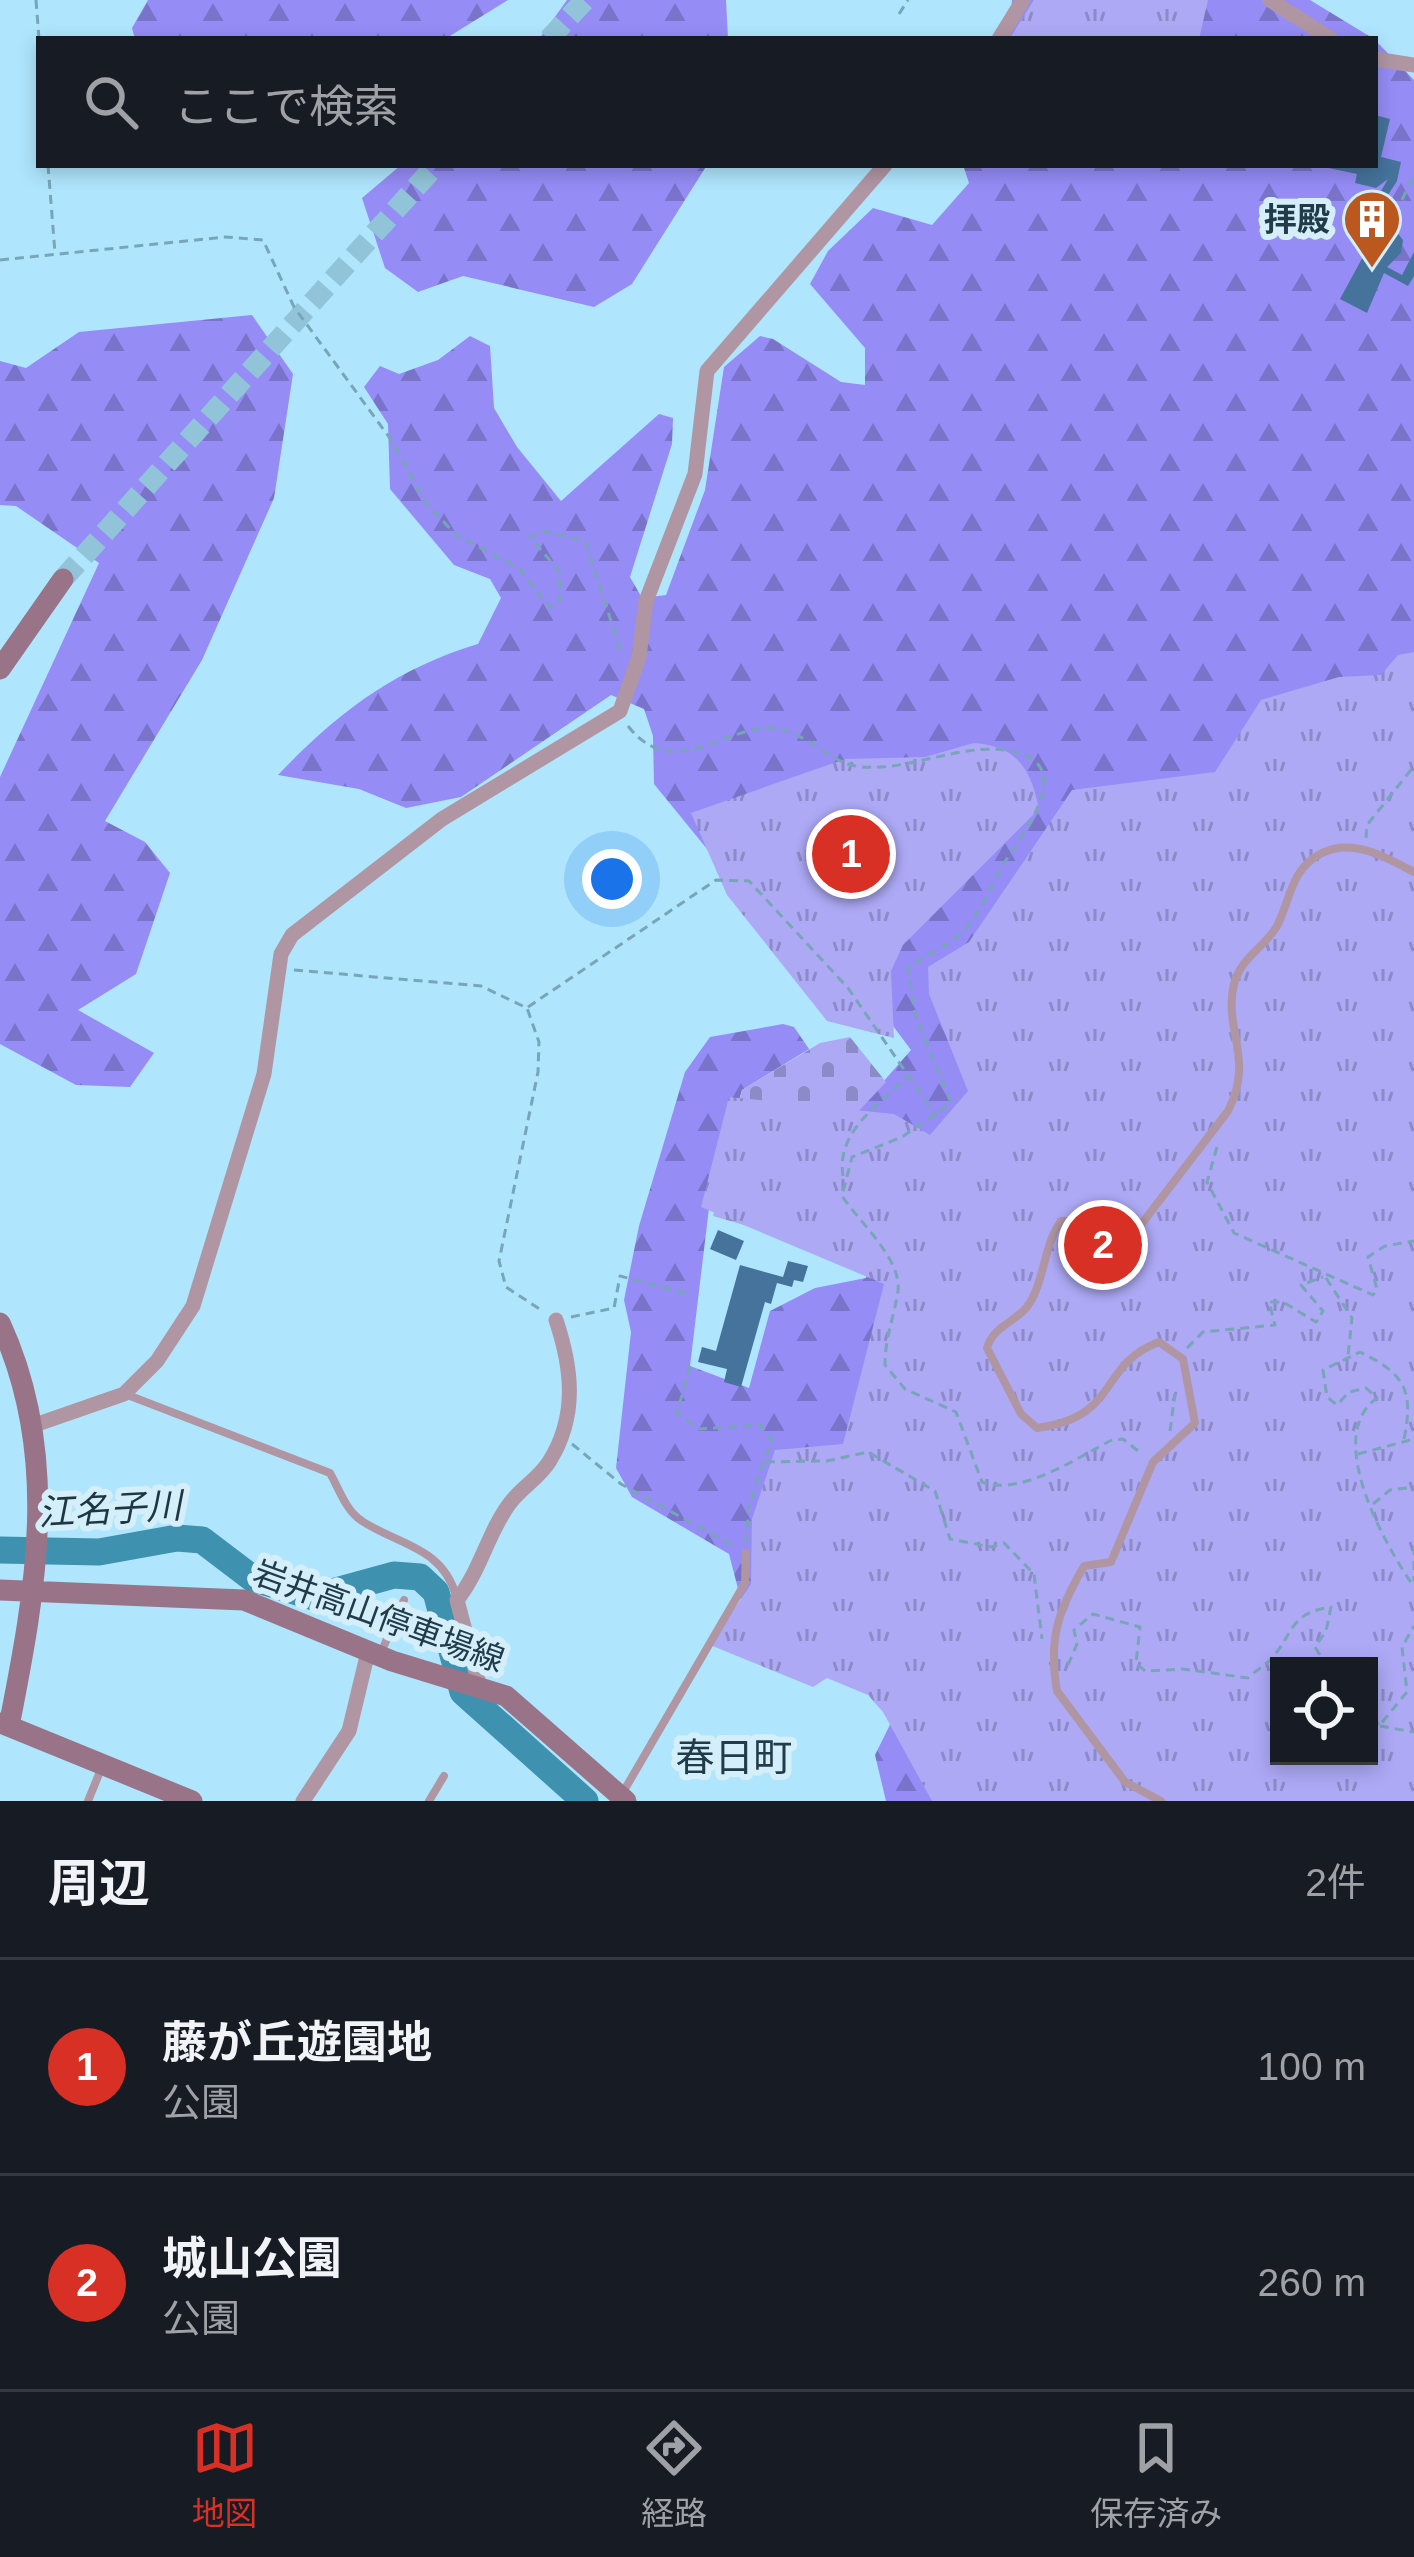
<!DOCTYPE html>
<html lang="ja">
<head>
<meta charset="utf-8">
<style>
	:root { --surface:#171b24; --page:#20242c; --text:#f1f3f6; --muted:#9ea1a6; --line:#363941; --accent:#d93025 }
	body { margin:0; font-family:Helvetica,"Noto Sans JP",sans-serif; background:var(--page); color:var(--text) }
	.controls { position:absolute; right:36px; bottom:36px; display:grid; overflow:hidden; border-radius:0px; box-shadow:0 6px 18px #0003 }
	.controls button { width:108px; height:108px; display:grid; place-items:center; padding:0; border:0; border-bottom:3px solid var(--line); background:var(--surface); color:var(--text); font:60px sans-serif }
	.you { position:absolute; left:612px; top:879px; width:42px; height:42px; margin:-30px; border:9px solid #fff; border-radius:50%; background:#1a73e8; box-shadow:0 0 0 18px #1a73e833 }
	.badge { display:grid; place-items:center; width:78px; height:78px; border-radius:50%; background:var(--accent); color:#fff; font-size:39px; font-weight:700 }
	.pin { position:absolute; translate:-50% -50%; border:6px solid #fff; box-shadow:0 3px 12px #0006 }
	.list { margin:0; padding:0; list-style:none }
	h2 { display:flex; justify-content:space-between; align-items:center; height:156px; margin:0; padding:0 48px; font-size:51px }
	h2 small { font-size:39px; font-weight:400; color:var(--muted) }
	.list li { display:grid; grid-template-columns:78px 1fr auto; gap:36px; align-items:center; box-sizing:border-box; height:216px; padding:0 48px; border-top:3px solid var(--line) }
	.list b { display:block; font-size:45px; white-space:nowrap }
	.list p { margin:0; font-size:39px; white-space:nowrap; color:var(--muted) }
	.list em { font-size:39px; font-style:normal; color:var(--muted) }
	.icon { flex:none; width:66px; height:66px; fill:none; stroke:currentColor; stroke-width:2; stroke-linecap:round; stroke-linejoin:round }
	.map { position:relative; flex:none; width:1414px; height:1801px; overflow:hidden }
	.search { position:absolute; background:var(--surface); box-shadow:0 6px 18px #0003; left:36px; right:36px; top:36px; height:132px; display:flex; align-items:center; gap:30px; box-sizing:border-box; padding:0 42px; border-radius:0px; color:var(--muted); font-size:45px }
	.sheet { height:588px; background:var(--surface) }
	nav { display:flex; justify-content:space-around; align-items:center; box-sizing:border-box; height:168px; border-top:3px solid var(--line); background:var(--surface); font-size:33px; color:var(--muted) }
	nav a { display:grid; justify-items:center; gap:6px }
	nav .on { color:var(--accent) }
	.map>svg:first-child { display:block }
</style>
</head>
<body>
<div class="map">
<svg width="1414" height="1801" viewBox="0 0 1414 1801">
	<defs>
		<pattern id="forest-firs" width="22" height="20" patternUnits="userSpaceOnUse" patternTransform="scale(3)"><rect width="22" height="20" fill="#958cf6"/><path d="M5 1l3.5 6h-7zM16 11l3.5 6h-7z" fill="#7974c9"/></pattern>
		<pattern id="cemetery-stones" width="16" height="16" patternUnits="userSpaceOnUse" patternTransform="scale(3)"><rect width="16" height="16" fill="#ada9f5"/><path d="M2 7V4a2 2 0 0 1 4 0v3zM10 15v-3a2 2 0 0 1 4 0v3z" fill="#8c8bc8"/></pattern>
		<pattern id="park-tufts" width="24" height="20" patternUnits="userSpaceOnUse" patternTransform="scale(3)"><rect width="24" height="20" fill="#ada9f5"/><path d="M3 7l-1-3M5 7V3M7 7l1-3M15 17l-1-3M17 17v-4M19 17l1-3" fill="none" stroke="#8c8bc8"/></pattern>
	</defs>
	<rect width="100%" height="100%" fill="#afe6fd"/>
	<path fill="url(#forest-firs)" fill-rule="evenodd" d="M148,0H508L445,39H135L132,28Z
		M567,0H726L728,39H539Z
		M1012,0H1310L1374,39H1008Z
		M1375,40L1414,80V1801H886L875,1755L912,1680L750,1635L729,1554L632,1497L616,1468L631,1332L624,1300L639,1226L685,1072L710,1037L783,1024L794,1027L809,1049L742,1090L709,1208L690,1366L749,1388L770,1311L815,1288L866,1278L868,1268L841,1130L911,1050L864,987L716,860L654,784L653,736L644,709L611,695L461,797L406,808L359,789L278,775C338,712 395,669 478,644L501,598L490,579L454,565L390,489L388,424L364,387L380,366L399,374L438,360L470,336L490,346L494,408L517,447L561,501L659,414L673,418L672,444L630,577L642,598L666,595L705,490L724,367L760,336L773,339L841,382L865,385V348L810,284L828,251L873,208L932,225L969,183L963,165H1375ZM1279,1666H1369V1756H1279Z
		M401,165H707L632,284L594,307L463,276L418,292L385,268L362,198Z
		M252,315L293,374L274,498L202,660L105,821L145,842L170,873L136,974L78,1010L154,1053L130,1087L76,1085L0,1044V777L99,563L16,506L0,505V361L26,368L79,332Z"/>
	<path fill="url(#cemetery-stones)" d="M850,1037L886,1082L841,1130L789,1238L713,1216L742,1090L820,1043Z"/>
	<path fill="url(#park-tufts)" fill-rule="evenodd" d="M1034,0H1208L1199,39L1010,38Z
		M1414,652V1801H932L883,1712L868,1695L827,1678L813,1687L710,1645L751,1584L752,1519L775,1450L843,1444L884,1284L701,1207L729,1097L894,1114L930,1135L968,1091L929,994L928,967L969,942L1072,790L1215,772L1261,700L1339,677L1381,675L1398,655ZM1279,1666H1369V1756H1279Z
		M974,743C1017,746 1031,769 1039,809L903,945L891,971L894,1038L827,1021L727,895L691,813L845,759L925,757Z"/>
	<g fill="none" stroke-linecap="round" stroke-linejoin="round">
		<path stroke="#3f91b0" stroke-width="27" d="M0,1550L99,1552L177,1538L202,1540L252,1578L314,1597L394,1575L420,1577L436,1592L463,1692L585,1801"/>
	</g>
	<path fill="#45739b" d="M1375,115L1390,119L1381,157L1401,162L1397,181L1368,226L1396,231L1403,240L1401,253L1387,267L1402,275L1414,252V276L1408,286L1384,273L1367,313L1340,299L1365,253L1354,247L1357,241L1364,245L1369,234L1359,229L1388,179L1376,188L1355,183L1357,174L1324,167L1375,165Z
		M718,1230L744,1241L736,1260L710,1249Z
		M788,1261L808,1266L803,1282L794,1280L792,1287L777,1283L771,1304L765,1302L741,1387L724,1382L727,1369L698,1362L702,1347L716,1351L740,1265L783,1277Z"/>
	<g fill="none" stroke-linecap="round" stroke-linejoin="round">
		<path stroke="#92c4d9" stroke-width="21" stroke-dasharray="21 10" stroke-linecap="butt" d="M549,39L585,0
			M63,579L436,165"/>
		<path stroke="#78a5b8" stroke-width="3" stroke-dasharray="9 6" stroke-linecap="butt" d="M36,0L39,39
			M899,14L908,0
			M48,165L55,253
			M1402,200L1414,174
			M0,260L225,237L263,240L294,307L392,441L425,502L456,535L519,568L550,608L560,600L559,571L530,537L544,531L585,541L622,655
			M628,726C672,782 720,728 771,728C805,729 828,764 862,767C914,771 964,740 1016,752C1079,768 1018,839 1003,865C991,886 982,909 966,928C949,948 926,952 908,969L915,1014L951,1103L902,1137L852,1157L842,1196C859,1222 902,1259 898,1291C894,1317 885,1338 885,1365L905,1389L956,1412L982,1482C1020,1497 1078,1457 1112,1440L1123,1439L1142,1454
			M1366,838L1367,825L1414,766
			M294,970L481,986L527,1008L539,1042L538,1072L499,1261L506,1287L541,1310
			M528,1007L716,880L749,881L848,988L936,1116
			M1217,1147L1207,1182L1234,1233L1373,1295L1377,1289L1368,1257L1385,1246L1414,1241
			M843,1176C836,1131 878,1106 908,1076
			M1326,1278L1352,1318L1348,1356
			M571,1317L614,1308L620,1276L685,1293
			M1187,1348L1203,1332L1275,1325L1269,1302H1283L1316,1322L1323,1311L1301,1285L1323,1277
			M690,1366L677,1413L699,1429L760,1425L772,1439L749,1505L746,1543
			M1170,1431L1175,1394
			M1404,1439C1414,1390 1405,1374 1360,1352L1323,1370L1327,1397L1337,1405L1349,1392L1366,1388L1377,1398C1323,1436 1385,1545 1414,1587
			M572,1444L621,1484L735,1547
			M1358,1454L1414,1439
			M766,1462L827,1461L868,1452L935,1491L950,1539L991,1547L1004,1543L1034,1574L1042,1639
			M1373,1504L1390,1490L1414,1487
			M1414,1546V1581
			M1068,1665L1077,1644L1074,1630L1093,1614L1140,1627L1136,1663L1145,1671L1183,1669L1248,1678C1256,1670 1265,1666 1272,1658C1294,1633 1289,1613 1331,1607L1326,1631L1315,1647L1327,1666
			M1369,1703L1379,1726L1407,1692L1402,1647L1414,1626
			M1380,1726L1414,1732"/>
		<path stroke="#b096a3" stroke-width="8" d="M125,1394L330,1473C339,1489 346,1511 362,1521C398,1545 443,1547 456,1596
			M380,1655L404,1600
			M622,1794L745,1583L746,1553
			M88,1801L101,1769
			M429,1801L444,1776
			M1161,1801L1125,1782L1057,1691C1048,1639 1058,1611 1084,1566L1111,1562L1153,1462L1195,1423L1183,1359L1159,1342C1097,1365 1121,1417 1037,1428L1021,1414L987,1348C994,1324 1019,1322 1031,1301C1046,1274 1043,1247 1061,1221H1073L1081,1239L1080,1278L1086,1283L1101,1277L1228,1111C1255,1059 1223,1029 1234,984C1241,957 1264,948 1277,926C1286,909 1291,881 1304,867C1338,830 1380,854 1414,872"/>
		<path stroke="#b096a3" stroke-width="15" d="M1270,0L1331,39
			M999,39L1023,0
			M1375,59L1414,65
			M32,1426L124,1394L157,1361L193,1306L264,1074L281,954L292,935L442,819L620,711L639,657L646,601L695,474L707,371L885,165
			M479,1684L457,1600C481,1570 488,1532 510,1503C521,1488 539,1478 549,1462C578,1416 572,1368 556,1320
			M303,1801L349,1731L368,1652"/>
		<path stroke="#997488" stroke-width="21" d="M0,669L63,579
			M0,1323C61,1455 36,1589 9,1726
			M0,1590L244,1600L392,1661L506,1696L626,1801
			M1,1723L192,1801"/>
	</g>
	<defs>
		<g id="building-pin" transform="scale(3)"><path d="M0 17L-7.5 6A9.5 9.5 0 1 1 7.5 6Z" fill="#bb5820" stroke="#d4eefa"/><path d="M-4-6H4V6H1V3H-1V6H-4ZM-2.5-4.3h1.7v1.8h-1.7ZM.8-4.3h1.7v1.8H.8ZM-2.5-1h1.7V.8h-1.7ZM.8-1h1.7V.8H.8Z" fill="#fff"/></g>
	</defs>
	<g fill-rule="evenodd">
		<use href="#building-pin" x="1372" y="219"/>
	</g>
	<g text-anchor="middle" dominant-baseline="central" stroke-width="12" stroke-linejoin="round" paint-order="stroke">
		<g font-size="33" font-weight="bold" fill="#203c48" stroke="#d4eefa" text-anchor="end">
			<text x="1330" y="219">拝殿</text>
		</g>
		<g font-size="33" fill="#203c48" stroke="#d4eefa">
			<text transform="translate(379 1616) rotate(20)">岩井高山停車場線</text>
		</g>
		<g font-size="36" font-style="italic" fill="#1d3641" stroke="#d4eefa">
			<text transform="translate(110 1509) rotate(-3)">江名子川</text>
		</g>
		<g font-size="39" fill="#203c48" stroke="#d4eefa">
			<text x="734" y="1757">春日町</text>
		</g>
	</g>
</svg>
<div class="controls">
<button><svg class="icon" aria-label="locate" viewBox="0 0 24 24"><circle cx="12" cy="12" r="6"/><path d="M12 2v4M12 18v4M2 12h4M18 12h4"/></svg></button>
</div>
<div class="you"></div>
<div class="pin badge" style="left:851px;top:854px">1</div>
<div class="pin badge" style="left:1103px;top:1245px">2</div>
<div class="search"><svg class="icon" aria-label="search" viewBox="0 0 24 24"><circle cx="10" cy="10" r="6"/><path d="M15 15l6 6"/></svg>ここで検索</div>
</div>
<section class="sheet">
<h2>周辺<small>2件</small></h2>
<ul class="list">
<li><span class="badge">1</span><div><b>藤が丘遊園地</b><p>公園</p></div><em>100 m</em></li>
<li><span class="badge">2</span><div><b>城山公園</b><p>公園</p></div><em>260 m</em></li>
</ul>
</section>
<nav>
<a class="on"><svg class="icon" aria-label="map" viewBox="0 0 24 24"><path d="M3 6l6-2 6 2 6-2v14l-6 2-6-2-6 2zM9 4v14M15 6v14"/></svg>地図</a>
<a><svg class="icon" aria-label="directions" viewBox="0 0 24 24"><path d="M12 3l9 9-9 9-9-9zM9 14v-3h6M13 9l2 2-2 2"/></svg>経路</a>
<a><svg class="icon" aria-label="saved" viewBox="0 0 24 24"><path d="M7 4h10v16l-5-4-5 4z"/></svg>保存済み</a>
</nav>
</body>
</html>
